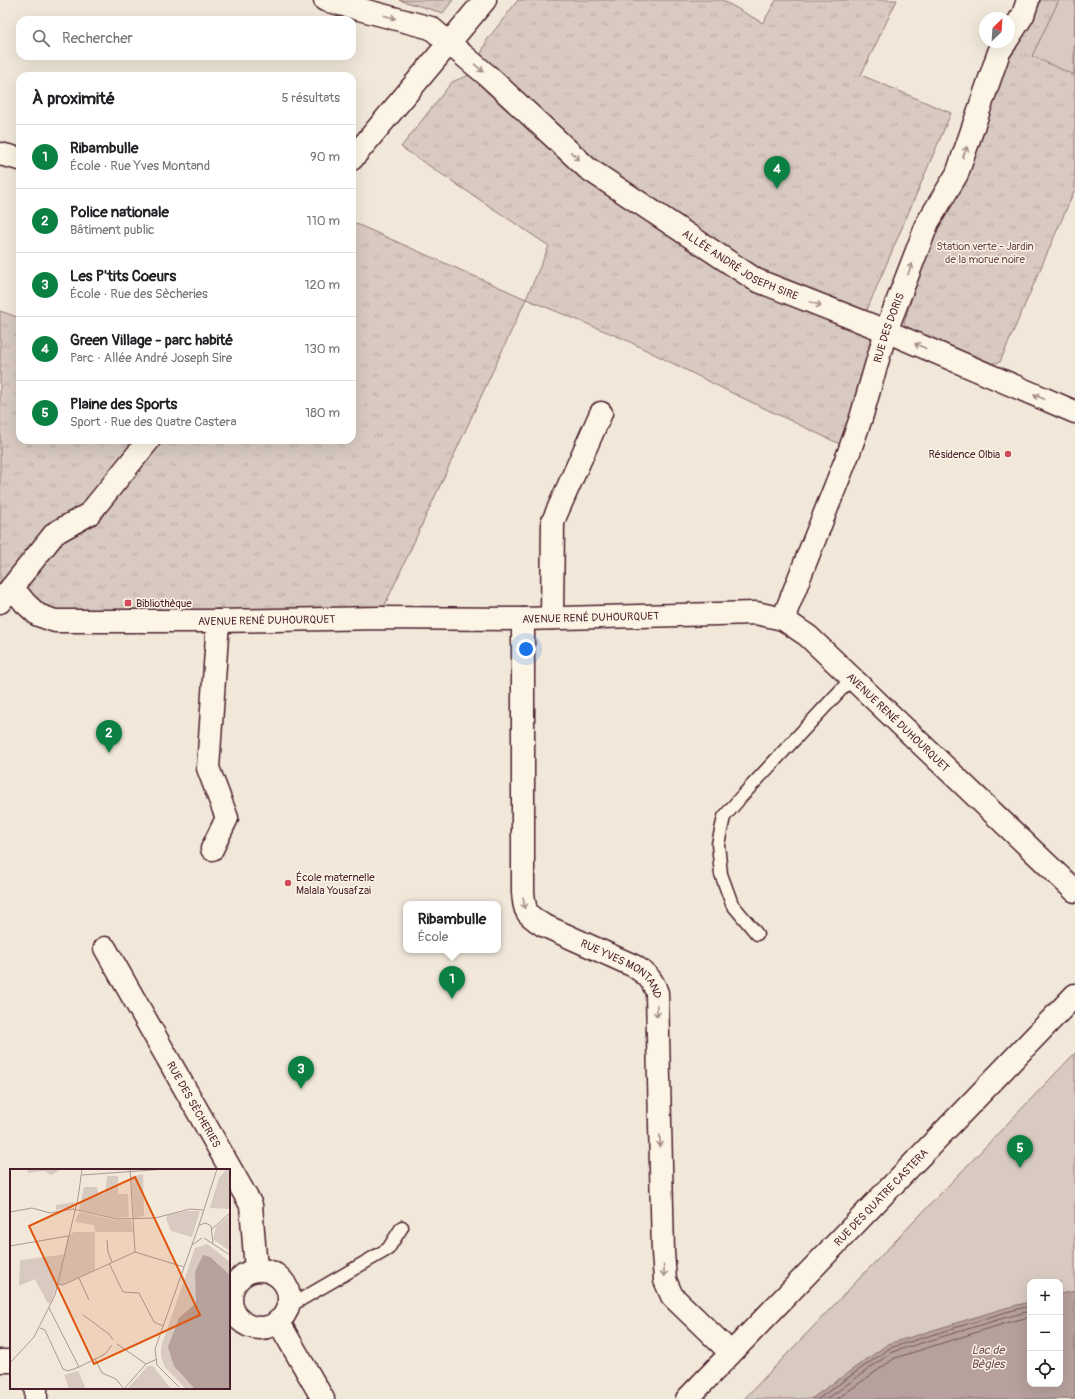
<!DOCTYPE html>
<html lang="fr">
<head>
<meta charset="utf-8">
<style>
	:root { --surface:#fff; --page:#f6f6f6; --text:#202124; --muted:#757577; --line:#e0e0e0; --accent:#0b8043 }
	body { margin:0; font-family:Pangolin,sans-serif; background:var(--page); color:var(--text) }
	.controls { position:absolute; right:12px; bottom:12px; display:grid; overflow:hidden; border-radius:8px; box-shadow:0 4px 16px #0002 }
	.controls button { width:36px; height:36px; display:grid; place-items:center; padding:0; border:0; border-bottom:1px solid var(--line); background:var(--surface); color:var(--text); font:20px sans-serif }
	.compass { position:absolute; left:979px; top:12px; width:36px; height:36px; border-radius:50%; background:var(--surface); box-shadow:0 4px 16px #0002; rotate:25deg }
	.you { position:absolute; left:526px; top:649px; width:14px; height:14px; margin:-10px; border:3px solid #fff; border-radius:50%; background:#1a73e8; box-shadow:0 0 0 6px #1a73e833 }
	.badge { display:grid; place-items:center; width:26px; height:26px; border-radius:50%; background:var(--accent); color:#fff; font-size:13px; font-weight:700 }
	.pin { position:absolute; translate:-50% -33px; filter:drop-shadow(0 1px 2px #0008) }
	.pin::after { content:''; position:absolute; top:21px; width:14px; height:12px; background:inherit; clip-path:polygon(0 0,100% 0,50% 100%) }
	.popup { position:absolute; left:403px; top:901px; width:98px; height:52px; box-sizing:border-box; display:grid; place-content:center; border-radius:8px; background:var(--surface); filter:drop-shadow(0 1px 3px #0005); font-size:13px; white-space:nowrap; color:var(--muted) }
	.popup b { font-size:15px; color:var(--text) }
	.popup::after { content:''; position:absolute; left:50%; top:100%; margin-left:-8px; border:8px solid transparent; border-top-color:var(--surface) }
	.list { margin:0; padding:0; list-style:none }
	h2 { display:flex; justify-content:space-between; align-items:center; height:52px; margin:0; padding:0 16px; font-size:17px }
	h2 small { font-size:13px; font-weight:400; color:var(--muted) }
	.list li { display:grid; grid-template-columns:26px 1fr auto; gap:12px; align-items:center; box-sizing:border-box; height:64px; padding:0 16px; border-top:1px solid var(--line) }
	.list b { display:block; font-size:15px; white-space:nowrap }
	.list p { margin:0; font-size:13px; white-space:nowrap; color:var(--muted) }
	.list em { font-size:13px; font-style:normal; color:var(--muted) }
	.icon { flex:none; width:22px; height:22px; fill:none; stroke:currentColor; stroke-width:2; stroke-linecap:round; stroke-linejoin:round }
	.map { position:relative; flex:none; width:1075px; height:1399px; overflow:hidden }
	.search { position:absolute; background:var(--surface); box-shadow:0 4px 16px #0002; left:16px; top:16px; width:340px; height:44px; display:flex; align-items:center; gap:10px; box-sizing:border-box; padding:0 14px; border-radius:12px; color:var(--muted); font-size:15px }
	.panel { position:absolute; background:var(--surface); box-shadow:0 4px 16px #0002; left:16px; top:72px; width:340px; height:372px; border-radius:12px }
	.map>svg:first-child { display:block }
</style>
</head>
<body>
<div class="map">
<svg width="1075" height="1399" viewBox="0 0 1075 1399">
	<defs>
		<pattern id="grass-tufts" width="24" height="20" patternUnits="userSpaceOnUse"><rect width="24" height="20" fill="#d8cac0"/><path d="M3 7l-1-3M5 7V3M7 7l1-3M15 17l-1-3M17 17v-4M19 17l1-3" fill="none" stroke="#bbada5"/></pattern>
	</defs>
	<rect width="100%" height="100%" fill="#f1e8da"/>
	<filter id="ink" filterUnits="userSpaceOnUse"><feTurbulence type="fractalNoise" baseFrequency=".025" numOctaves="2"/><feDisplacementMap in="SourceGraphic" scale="8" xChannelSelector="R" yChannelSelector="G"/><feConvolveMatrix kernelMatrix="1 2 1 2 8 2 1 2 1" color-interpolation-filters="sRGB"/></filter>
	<g filter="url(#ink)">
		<path fill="url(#grass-tufts)" stroke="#917476" d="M399,0H453L443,13Z
			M518,0H722L763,23L776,0H897L861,75L951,113L866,312L763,270L687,223L586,154L479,59L487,40Z
			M1038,0H1075V189L1000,362L983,365L906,334L904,322L935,226L980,143L1007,53Z
			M469,75L515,111L584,173L877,339L844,446L728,391L624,339L526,299L379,618L55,621L25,603L0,602V311L20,318V440H352V222L526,299L549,246L401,147L452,82Z"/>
		<path fill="#d8cac0" stroke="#917476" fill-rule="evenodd" d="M1059,0H1075L1074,75L1032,56Z
			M1075,1053V1399H744ZM1030,1282H1060V1384H1030Z"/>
		<path fill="#b6a19c" stroke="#8b6d6f" d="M1075,1291V1399H811L888,1344L1005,1308L1030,1302V1384H1060V1294Z"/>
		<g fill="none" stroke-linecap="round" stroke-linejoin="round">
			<path stroke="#755358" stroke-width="1" d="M818,1399L890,1348L1006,1312L1030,1306
				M827,1399L892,1352L1007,1317L1030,1311
				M837,1399L895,1358L1009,1322L1030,1317"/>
			<g stroke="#4a1f2b" stroke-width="15">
				<path id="lane" d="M757,934L732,904L721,874L718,844L724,817L741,797L852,678
					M288,1307L388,1249L402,1227"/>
			</g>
			<g stroke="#4a1f2b" stroke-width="25">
				<g id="street">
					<path id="s1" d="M325,0L431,28L488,76L587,168L756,280L886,331L1075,412"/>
					<path d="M1009,37L1023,15L1028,0"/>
					<path d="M0,154L20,159"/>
					<path id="s2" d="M12,587L25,603L38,615L55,621H218L379,618L523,619L756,613L783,619L808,636L1075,891"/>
					<path d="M552,618L553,521L601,413"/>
					<path id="s3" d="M523,619V892C525,912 525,914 543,925L634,966C646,974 652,978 657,993L663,1252L665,1280L672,1296L731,1353"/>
					<path id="s4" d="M783,619L849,452L861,418L886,331L928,222L957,174L999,52L1006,42"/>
					<path d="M212,849L227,818L208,768L218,621"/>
					<path id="s5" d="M105,948L251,1205L256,1270"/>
					<circle cx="260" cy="1299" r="29"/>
					<path d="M278,1321L323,1399"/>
					<path d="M0,1361H11"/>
					<path d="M36,1388V1399"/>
				</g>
			</g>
			<g stroke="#4a1f2b" stroke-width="25">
				<g id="secondary">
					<path d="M352,159L485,0"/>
					<path d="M0,602L55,533L89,514L149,440"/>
					<path id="s6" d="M687,1399L1075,995"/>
				</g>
			</g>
			<use href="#lane" stroke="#fcf5e5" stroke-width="12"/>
			<use href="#street" stroke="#fcf5e5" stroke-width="22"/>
			<use href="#secondary" stroke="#fcf5e5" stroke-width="22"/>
		</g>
		<defs><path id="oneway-shaft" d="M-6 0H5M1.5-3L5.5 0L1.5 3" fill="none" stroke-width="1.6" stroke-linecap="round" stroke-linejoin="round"/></defs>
		<g stroke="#a38a88">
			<use href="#oneway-shaft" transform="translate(390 17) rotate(15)"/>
			<use href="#oneway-shaft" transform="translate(479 68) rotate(41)"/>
			<use href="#oneway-shaft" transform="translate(965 152) rotate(-70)"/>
			<use href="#oneway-shaft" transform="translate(575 156) rotate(43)"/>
			<use href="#oneway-shaft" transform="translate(910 269) rotate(-69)"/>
			<use href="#oneway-shaft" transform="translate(816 304) rotate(21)"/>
			<use href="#oneway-shaft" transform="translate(920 346) rotate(-157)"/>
			<use href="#oneway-shaft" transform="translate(1039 397) rotate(-157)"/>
			<use href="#oneway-shaft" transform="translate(524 903) rotate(81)"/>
			<use href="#oneway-shaft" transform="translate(657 1011) rotate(89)"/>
			<use href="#oneway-shaft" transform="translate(660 1141) rotate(89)"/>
			<use href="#oneway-shaft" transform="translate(664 1271) rotate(86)"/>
		</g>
	</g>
	<g fill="#d1495b" stroke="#fcf5e5" stroke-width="1.5">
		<circle cx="1008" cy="454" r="4"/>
		<rect x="124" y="599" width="8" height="8" rx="2"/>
		<circle cx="288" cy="883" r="4"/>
	</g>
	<g text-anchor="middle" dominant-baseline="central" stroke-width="3" stroke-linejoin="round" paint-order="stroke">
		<g font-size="11" fill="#6e4a50" stroke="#fcf5e5">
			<text x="985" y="246">Station verte - Jardin<tspan x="985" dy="13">de la morue noire</tspan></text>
		</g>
		<g font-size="11" fill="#4a1f2b" stroke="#fcf5e5">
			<text stroke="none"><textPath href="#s1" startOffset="501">ALLÉE ANDRÉ JOSEPH SIRE</textPath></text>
			<text stroke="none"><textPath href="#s4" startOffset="310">RUE DES DORIS</textPath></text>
			<text stroke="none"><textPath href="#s2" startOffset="592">AVENUE RENÉ DUHOURQUET</textPath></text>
			<text stroke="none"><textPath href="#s2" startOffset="268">AVENUE RENÉ DUHOURQUET</textPath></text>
			<text stroke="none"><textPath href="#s2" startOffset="940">AVENUE RENÉ DUHOURQUET</textPath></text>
			<text stroke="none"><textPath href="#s3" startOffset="406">RUE YVES MONTAND</textPath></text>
			<text stroke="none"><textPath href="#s5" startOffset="180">RUE DES SÈCHERIES</textPath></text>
			<text stroke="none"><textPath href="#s6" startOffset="280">RUE DES QUATRE CASTERA</textPath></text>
		</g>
		<g font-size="11" fill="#4a1f2b" stroke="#fcf5e5" text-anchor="start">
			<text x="1000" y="454" text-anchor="end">Résidence Olbia</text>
			<text x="136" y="603">Bibliothèque</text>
			<text x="296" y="877">École maternelle<tspan x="296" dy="13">Malala Yousafzai</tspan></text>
		</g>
		<g font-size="12" font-style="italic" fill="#704c53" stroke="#fcf5e5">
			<text x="988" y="1350">Lac de<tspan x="988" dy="14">Bègles</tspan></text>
		</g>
	</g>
	<g transform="translate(10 1169)">
		<rect width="220" height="220" fill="#f1e8da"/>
		<path d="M17,0H50V1L41,6L34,2L18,4ZM216,1H220V40L200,39L209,9ZM133,5L134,47L124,49L121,8ZM97,7H108V25H118L119,48L107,49L69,41L74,18H87L88,24L95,25ZM65,33L63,38L46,41V36ZM177,42H190L182,68L161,62L156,50L158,46ZM69,43L106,51H121L123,63H85V101L53,116L47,115L41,135L37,133L25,110L9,117L10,91L51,86L54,85L58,67L64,63H85L84,56L65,53ZM220,46V82L203,70L206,58Z" fill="#d8cac0"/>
		<path d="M138,197H143L161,220H117Z" fill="#d8cac0"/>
		<path d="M197,75L220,93V220H176L155,198L151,188V178L185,79ZM68,202L76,220H59L54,206Z" fill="#d8cac0"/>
		<path d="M193,86L200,88L220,106V220H185L164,197L158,178L169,149L186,134L185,103Z" fill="#b6a19c"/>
		<path fill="none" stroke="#ae9894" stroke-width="1" d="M120,0L125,83M163,0H187M72,6L156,0M0,43L22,39L40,44L63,40L107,50L145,49L180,40L193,41M189,56L207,0M202,60L220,44M194,69L220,86M97,71L98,83L102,93M182,76L192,69M0,77L58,67M99,94L113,123L129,124L144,153L153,157M69,109L79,131M47,115L53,116L125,83L174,98M39,139L69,198L95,185L102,176M73,146L99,165L103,171M30,159L35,161L53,200L58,202L69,198M107,175L136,195M85,190L92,204L106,210L114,220L136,195L147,190M0,194L24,168L45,126L68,29L72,0M169,218L147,196L145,180L189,56L196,54L201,57L203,74"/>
		<path fill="#e0560e" fill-opacity="0.15" stroke="#e0560e" stroke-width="2" d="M125,8L190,146L84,195L19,57Z"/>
		<rect width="220" height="220" fill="none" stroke="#4a1f2b" stroke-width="2"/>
	</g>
</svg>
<div class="controls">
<button>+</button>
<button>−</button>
<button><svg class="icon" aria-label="locate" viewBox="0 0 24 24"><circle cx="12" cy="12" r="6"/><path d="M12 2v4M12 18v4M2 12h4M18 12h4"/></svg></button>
</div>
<svg class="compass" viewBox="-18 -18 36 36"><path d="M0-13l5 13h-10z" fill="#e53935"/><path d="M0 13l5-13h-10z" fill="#757577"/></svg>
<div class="you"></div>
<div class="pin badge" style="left:452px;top:999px">1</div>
<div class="popup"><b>Ribambulle</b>École</div>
<div class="pin badge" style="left:109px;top:753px">2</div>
<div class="pin badge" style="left:301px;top:1089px">3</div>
<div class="pin badge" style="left:777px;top:189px">4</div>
<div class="pin badge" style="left:1020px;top:1168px">5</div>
<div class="search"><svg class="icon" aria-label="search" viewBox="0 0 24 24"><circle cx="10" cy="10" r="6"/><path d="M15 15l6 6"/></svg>Rechercher</div>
<section class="panel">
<h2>À proximité<small>5 résultats</small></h2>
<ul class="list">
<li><span class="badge">1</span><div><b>Ribambulle</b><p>École · Rue Yves Montand</p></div><em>90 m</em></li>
<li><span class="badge">2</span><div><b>Police nationale</b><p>Bâtiment public</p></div><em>110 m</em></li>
<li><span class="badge">3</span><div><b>Les P'tits Coeurs</b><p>École · Rue des Sècheries</p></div><em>120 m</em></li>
<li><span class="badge">4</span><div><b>Green Village - parc habité</b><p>Parc · Allée André Joseph Sire</p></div><em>130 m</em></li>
<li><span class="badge">5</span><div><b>Plaine des Sports</b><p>Sport · Rue des Quatre Castera</p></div><em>180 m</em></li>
</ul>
</section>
</div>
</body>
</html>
